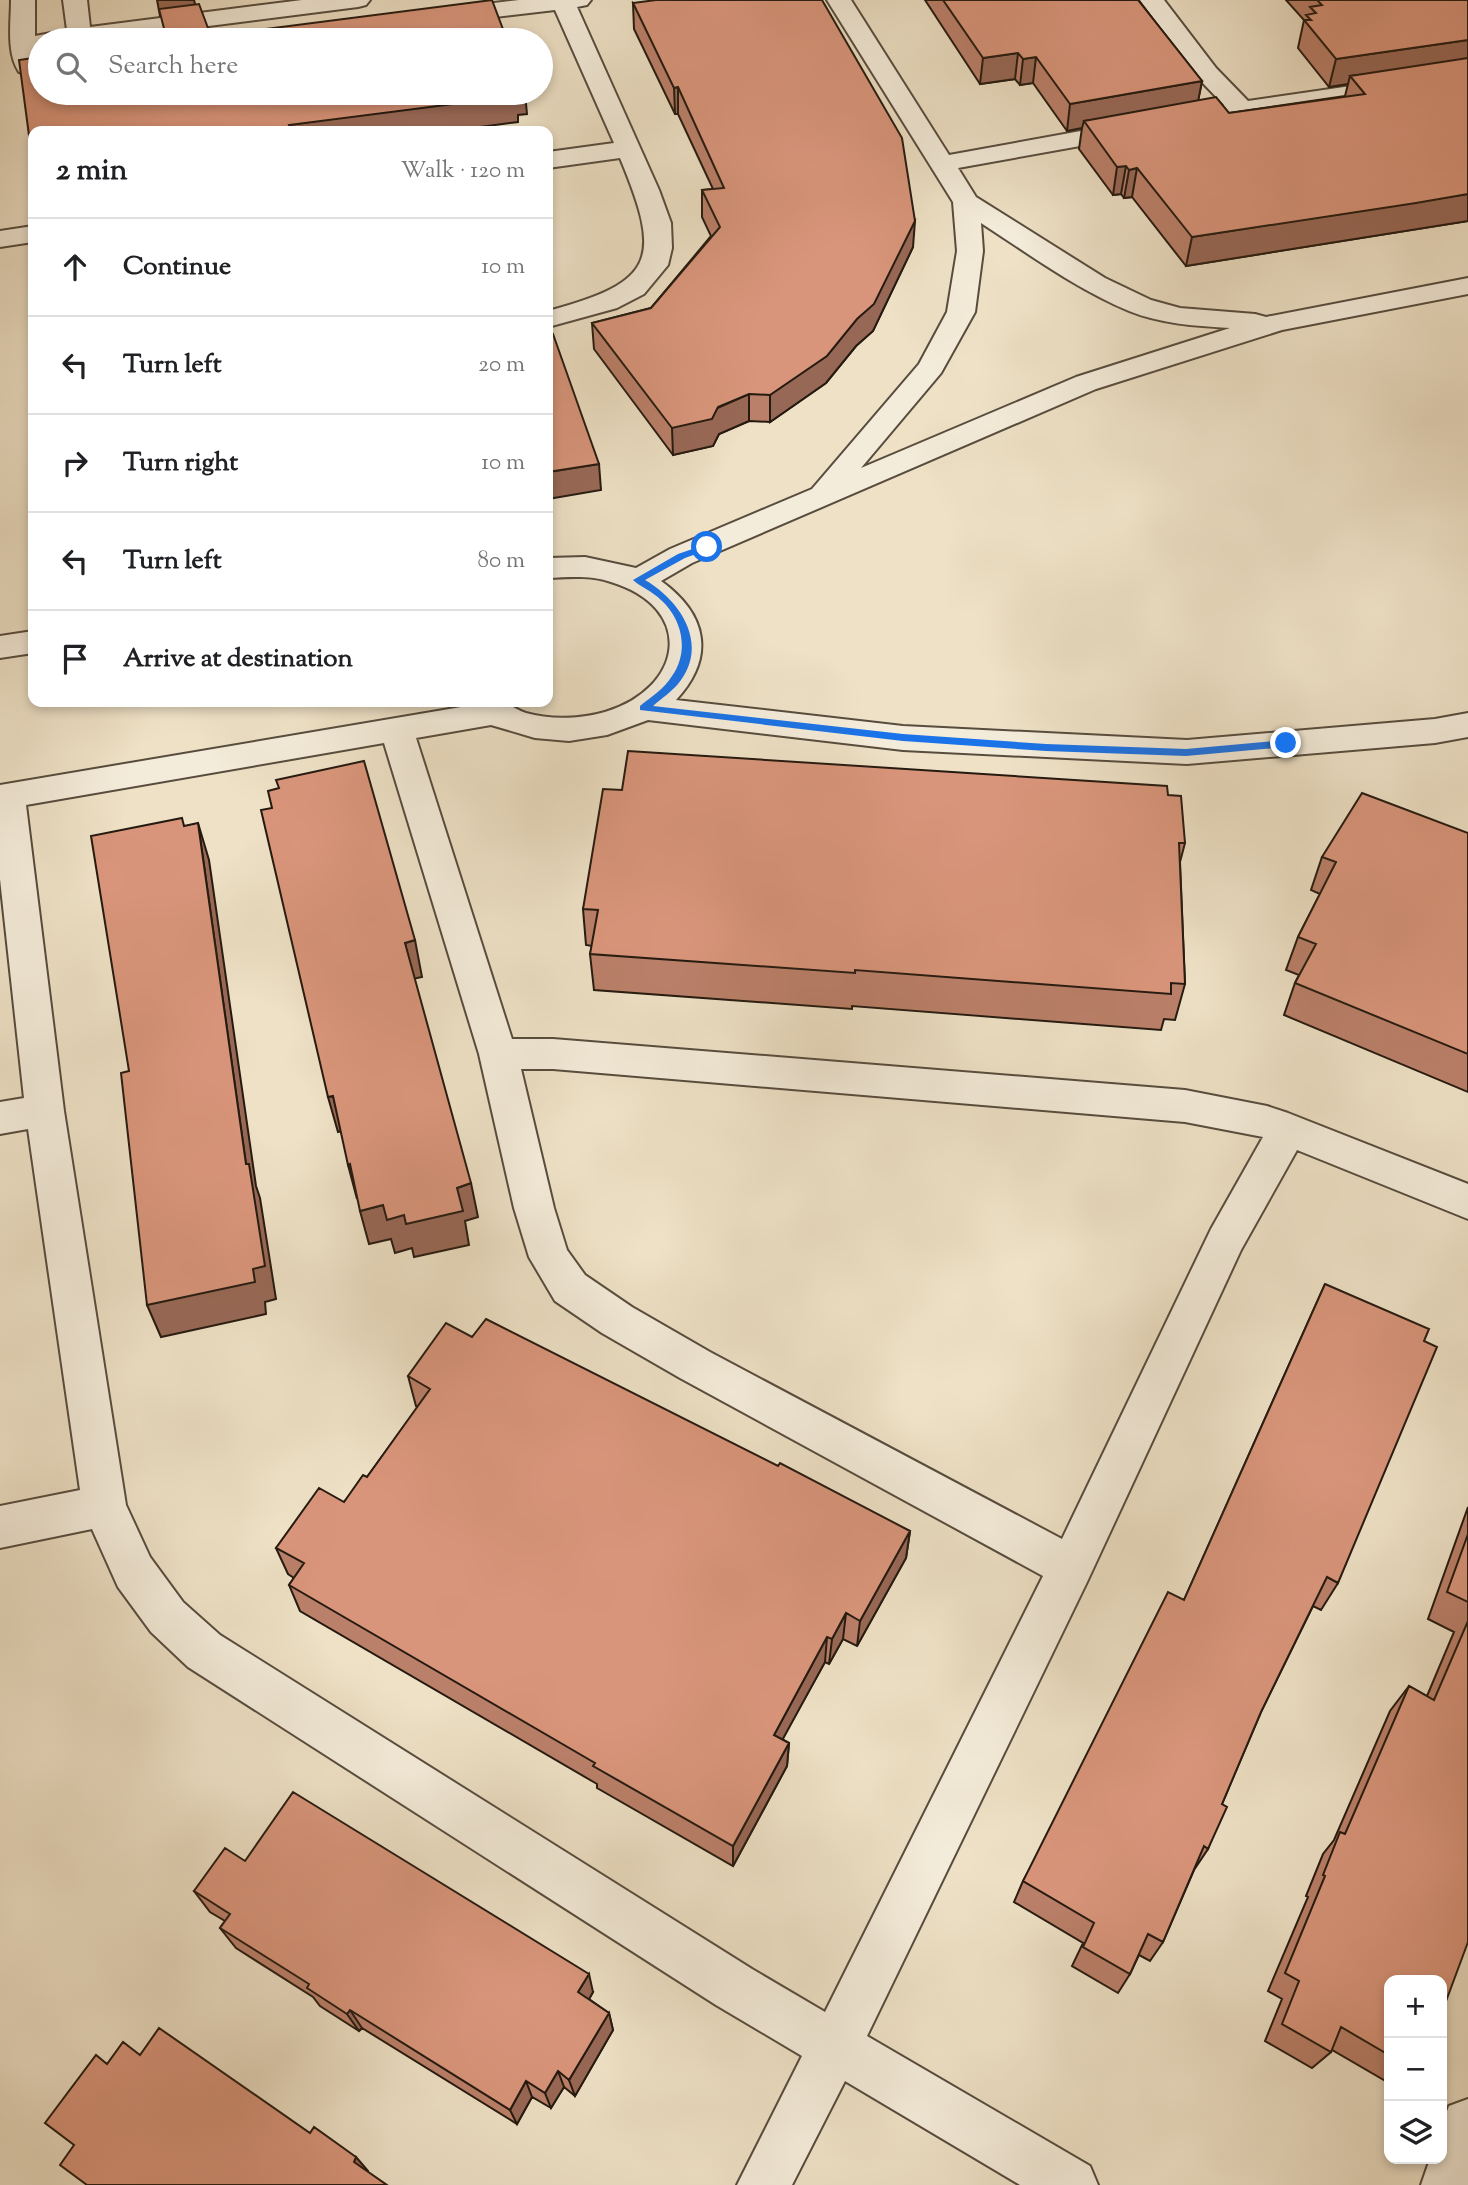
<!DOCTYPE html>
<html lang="en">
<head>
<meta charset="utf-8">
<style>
	:root { --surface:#fff; --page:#f6f6f6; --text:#202124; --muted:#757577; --line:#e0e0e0 }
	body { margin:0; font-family:"Sorts Mill Goudy",serif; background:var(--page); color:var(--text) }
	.controls { position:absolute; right:21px; bottom:21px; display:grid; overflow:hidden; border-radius:14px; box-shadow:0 4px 10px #0003 }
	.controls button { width:63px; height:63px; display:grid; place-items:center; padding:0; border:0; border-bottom:2px solid var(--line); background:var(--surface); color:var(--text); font:35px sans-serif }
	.stop { position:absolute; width:21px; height:21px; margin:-16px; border:5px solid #1a73e8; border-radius:50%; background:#fff }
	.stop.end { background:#1a73e8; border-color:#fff; box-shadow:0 2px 7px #0008 }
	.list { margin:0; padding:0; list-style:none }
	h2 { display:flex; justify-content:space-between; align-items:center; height:91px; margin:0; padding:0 28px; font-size:30px }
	h2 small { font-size:23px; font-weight:400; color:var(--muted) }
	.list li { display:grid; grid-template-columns:46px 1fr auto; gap:21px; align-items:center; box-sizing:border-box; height:98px; padding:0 28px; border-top:2px solid var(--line) }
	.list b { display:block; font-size:26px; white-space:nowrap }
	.list em { font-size:23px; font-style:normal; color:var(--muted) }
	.icon { flex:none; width:38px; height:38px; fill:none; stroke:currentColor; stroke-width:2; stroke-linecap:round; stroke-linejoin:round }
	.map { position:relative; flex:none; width:1468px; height:2185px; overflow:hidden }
	.search { position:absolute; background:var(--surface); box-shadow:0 4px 10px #0003; left:28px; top:28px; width:525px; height:77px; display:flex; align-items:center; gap:18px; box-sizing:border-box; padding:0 24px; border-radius:38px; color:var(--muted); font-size:26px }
	.panel { position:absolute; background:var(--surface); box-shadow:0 4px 10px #0003; left:28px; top:126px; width:525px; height:581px; border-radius:14px }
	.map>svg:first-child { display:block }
</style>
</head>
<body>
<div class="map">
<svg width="1468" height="2185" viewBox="0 0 1468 2185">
	<rect width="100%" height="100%" fill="#eee1c6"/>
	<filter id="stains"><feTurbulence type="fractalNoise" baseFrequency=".00286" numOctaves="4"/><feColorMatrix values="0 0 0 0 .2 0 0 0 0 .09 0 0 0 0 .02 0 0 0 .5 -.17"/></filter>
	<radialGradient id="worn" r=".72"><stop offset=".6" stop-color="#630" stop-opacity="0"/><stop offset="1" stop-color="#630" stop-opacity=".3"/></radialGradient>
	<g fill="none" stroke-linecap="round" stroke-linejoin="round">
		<g stroke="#574c3e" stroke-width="4">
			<path id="minor" d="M11,0H35V36L67,30L63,0H87L90,27L302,0H370L366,5L358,7L99,40H40V46L36,45L40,67L37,72L28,74L19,72C6,53 11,22 11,0Z
				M519,0H591L587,5L577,7L659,190L671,223L672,248L668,265L644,294L617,308L548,327V311C656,282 662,259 620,158L548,168V152L614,143L555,10L444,23L436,21L432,16L436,11L444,9Z
				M827,0H851L949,155L1224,105L1198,78L1140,0H1164L1216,68L1248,101L1468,69V83L1242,117L958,168L976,197L1105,278L1151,300L1180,308L1255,314L1266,317L1468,278V294L1282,330L1096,389L692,563L661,581C707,614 716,657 676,700L903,726L1187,740L1435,719L1468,713V737L1435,743L1187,764L903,750L648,720L607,735L569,741L535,738L491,725L416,738L512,1039H553L1185,1090L1267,1106L1288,1113L1468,1184V1219L1297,1150L1241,1250L1087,1582L867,2036L1090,2166L1098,2185H1020L845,2081L792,2185H737L802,2056L716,2005L188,1667L151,1632L118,1587L92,1529L0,1548V1506L80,1490L28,1129L0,1134V1102L24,1098L0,879V785L461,707L459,702C472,702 489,699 501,702C510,704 517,710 526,713C550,720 581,719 605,712C684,688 696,608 611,582C591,575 569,577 548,578V558L585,557L636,568L670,549L812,489L919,364L947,312L957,251L953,202ZM981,223C1029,254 1076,289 1129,311C1161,324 1196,326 1230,328L1076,377L861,468L941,373L975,312L983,251ZM384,743L479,1054L514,1208L529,1257L555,1301L602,1333L680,1378L1043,1576L825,2012L752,1969L220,1635L183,1602L150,1557L126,1505L64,1111L26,805ZM521,1069H553L1185,1122L1263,1137L1211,1229L1062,1539L710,1352L632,1307L585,1275L567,1250L554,1208Z
				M33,226V242L0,247V231Z
				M33,631V653L0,658V636Z
				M1468,2099V2185H1421L1430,2159H1442V2125L1449,2106Z"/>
		</g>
		<use href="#minor" fill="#f4ecda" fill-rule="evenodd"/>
	</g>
	<path fill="#bb806a" stroke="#251a10" stroke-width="2" d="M925,0H1138L1202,81L1198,100L1229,113L1345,96L1348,84L1329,87L1298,48L1304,20L1286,0H1468V221L1186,266L1132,197L1124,198L1121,194L1113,195L1079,149L1082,128L1067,131L1033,83L1020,85L1015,79L980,84Z
		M633,3L913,247L873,331L856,346L826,383L770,422L749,421L719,434L713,446L673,455L594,349L592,323L651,308L711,236L702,217V190L713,189L678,114H675L634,29Z
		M622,790L1168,795L1185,843L1180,862L1185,984L1175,1020L1164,1019L1161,1030L852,1006V1009L594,990L590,954L592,946L586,945L583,909Z
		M1468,833V1092L1284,1015L1295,983L1299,975L1286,970L1298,937L1320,894L1311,890L1322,857Z
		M1325,1284L1338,1583L1321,1610L1313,1606L1261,1712L1222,1804L1208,1849L1194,1870L1163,1942L1150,1961L1139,1955L1130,1974L1118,1993L1072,1966L1083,1943L1014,1902L1023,1881L1184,1600Z
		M472,1337L910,1531L906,1558L857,1646L843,1639L829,1664L825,1662L782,1739L789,1743L787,1766L733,1866L597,1788V1784L300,1611L289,1585L294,1578L288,1574L276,1548L344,1502L367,1477L418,1407L416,1406L408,1376Z
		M1468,1507V1942L1389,1980V2083L1332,2050L1331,2052L1312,2068L1265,2041L1282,1999L1268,1991L1308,1897L1306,1896L1323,1854L1334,1840L1390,1711L1409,1686L1427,1696L1454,1632L1428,1619Z
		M245,1861L593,1992L589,1999L609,2013L613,2030L575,2096L564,2087L551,2108L532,2097L517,2124L362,2028L359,2031L320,2006L313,1997L236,1948L220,1928L225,1921L210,1912L194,1891Z"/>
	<path fill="#986856" stroke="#251a10" stroke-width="2" d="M157,0H194L197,11L160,16Z
		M1468,40V65L1350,76L1348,84L1329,87L1336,59Z
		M1018,53L1015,79L980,84L983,58Z
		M1036,57L1033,83L1020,85L1023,59Z
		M1202,81L1197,107L1084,121L1082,128L1067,131L1070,104Z
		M678,87V114H675L674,88Z
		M514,93H525L527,114L518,115V122L450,131H261L289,125Z
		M1126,166L1121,194L1113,195L1117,167Z
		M1137,168L1132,197L1124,198L1129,170Z
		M1468,194V221L1186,266L1192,237Z
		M915,221L913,247L873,331L856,346L826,383L770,422V395Z
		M749,394V421L719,434L713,446L673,455L672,428Z
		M599,464L601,490L548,499V472Z
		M198,823L209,860L256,1186L260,1198L276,1299L265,1302L266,1314L161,1337L147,1305L253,1269L246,1164Z
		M415,940L422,977L412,979L405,943Z
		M333,1096L342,1131L338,1132L328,1097Z
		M350,1164L357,1199L348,1165Z
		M471,1183L478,1217L465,1221L469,1245L414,1257L412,1248L395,1253L391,1239L369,1244L360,1211L383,1205L404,1215L457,1188Z
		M910,1531L906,1558L857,1646L860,1621Z
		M846,1613L843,1639L829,1664L832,1639Z
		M827,1637L825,1662L773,1757L774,1735Z
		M789,1743L787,1766L733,1866V1846Z
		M589,1974L593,1992L583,2010L578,1992Z
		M350,2010L362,2028L359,2031L347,2014Z
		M609,2013L613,2030L575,2096L569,2080Z
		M558,2071L564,2087L551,2108L545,2093Z
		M526,2081L532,2097L517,2124L510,2110Z
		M356,2157L368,2171L366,2175L354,2162Z"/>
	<path fill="#d9957b" stroke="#251a10" stroke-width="2" d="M492,0L507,40H167L159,9L199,4L211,36Z
		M656,0H822L902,138L915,221L874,304L857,319L827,356L770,395L749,394L718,407L712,419L672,428L592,323L651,308L720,227L702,190L724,188L678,87L674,88L633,3Z
		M943,0H1138L1202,81L1070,104L1036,57L1023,59L1018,53L983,58Z
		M1317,0H1468V40L1336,59L1304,20H1311L1306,15L1316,13L1310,7L1322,5Z
		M40,57V93H515L516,96L289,125L290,127L261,131H33V142L30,143L19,60Z
		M1468,58V194L1416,203L1192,237L1137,168L1129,170L1126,166L1117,167L1084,121L1216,97L1229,113L1365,94L1350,76Z
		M553,334L599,464L548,472V335Z
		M628,751L1167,786L1168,795L1181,796L1185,843H1179L1185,984L1171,983V994L855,970V973L590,954L598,910L583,909L603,789L622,790Z
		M364,761L415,940L405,943L471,1183L457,1188L463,1211L406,1224L404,1215L387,1220L383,1205L360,1211L350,1164L348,1165L333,1096L328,1097L261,810L272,808L268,791L279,788L276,780Z
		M1362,793L1468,833V1054L1295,983L1316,944L1298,937L1336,862L1322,857Z
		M182,818L184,826L198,823L246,1164H249L265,1266L253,1269L255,1282L147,1305L121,1073L129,1071L91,836Z
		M1325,1284L1429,1329L1424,1341L1437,1347L1338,1583L1327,1577L1261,1712L1222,1804L1227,1807L1208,1849L1204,1846L1163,1942L1148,1934L1130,1974L1083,1947L1094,1923L1023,1881L1168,1592L1184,1600Z
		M486,1319L778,1466L780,1463L910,1531L860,1621L846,1613L832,1639L827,1637L774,1735L789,1743L733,1846L593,1766L595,1763L289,1585L304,1563L276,1548L319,1488L344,1502L363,1475L367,1477L430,1389L408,1376L446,1323L472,1337Z
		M1468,1534V1602L1447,1592Z
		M1468,1621V1942L1442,2012V1980H1389V2055L1341,2027L1331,2052L1282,2024L1299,1981L1285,1973L1325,1876L1323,1875L1340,1832L1345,1834L1409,1686L1434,1700Z
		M293,1792L589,1974L578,1992L609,2013L569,2080L558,2071L545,2093L526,2081L510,2110L350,2010L347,2014L307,1988L309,1984L220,1928L230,1914L194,1891L225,1848L245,1861Z
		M159,2028L310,2133L314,2127L356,2157L354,2162L387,2185H87L60,2165L74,2145L45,2123L96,2055L107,2064L123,2042L140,2055Z"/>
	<path fill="#1a73e8" d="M707,544L710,545V549L685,558L645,580C681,601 710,645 678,684C671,692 661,699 653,706L903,734L1046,744L1186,749L1286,740L1291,743L1286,747L1186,756L1046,751L903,741L640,710V706C651,697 665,688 672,676C691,649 681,614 655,595C648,589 639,586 633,580L678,554Z"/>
	<rect width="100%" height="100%" filter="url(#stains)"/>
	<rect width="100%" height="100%" fill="url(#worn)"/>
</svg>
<div class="controls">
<button>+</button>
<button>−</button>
<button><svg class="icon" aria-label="layers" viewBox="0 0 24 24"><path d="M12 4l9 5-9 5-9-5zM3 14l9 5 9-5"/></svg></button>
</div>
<div class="stop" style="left:707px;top:547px"></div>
<div class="stop end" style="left:1286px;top:743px"></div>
<div class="search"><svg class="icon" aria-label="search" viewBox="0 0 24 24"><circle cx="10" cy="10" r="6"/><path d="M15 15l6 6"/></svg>Search here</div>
<section class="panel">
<h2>2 min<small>Walk · 120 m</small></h2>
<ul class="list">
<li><svg class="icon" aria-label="ahead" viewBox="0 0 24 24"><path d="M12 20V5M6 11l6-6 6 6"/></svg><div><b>Continue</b></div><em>10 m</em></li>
<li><svg class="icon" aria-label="left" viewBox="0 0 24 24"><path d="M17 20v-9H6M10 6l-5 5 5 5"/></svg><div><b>Turn left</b></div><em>20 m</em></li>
<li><svg class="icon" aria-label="right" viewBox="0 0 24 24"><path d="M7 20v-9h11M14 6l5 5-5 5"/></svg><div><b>Turn right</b></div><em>10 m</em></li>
<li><svg class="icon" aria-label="left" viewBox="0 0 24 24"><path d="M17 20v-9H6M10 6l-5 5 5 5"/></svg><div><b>Turn left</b></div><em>80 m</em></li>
<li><svg class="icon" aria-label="arrive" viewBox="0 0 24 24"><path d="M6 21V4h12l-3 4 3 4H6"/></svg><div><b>Arrive at destination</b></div></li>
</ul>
</section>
</div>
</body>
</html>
